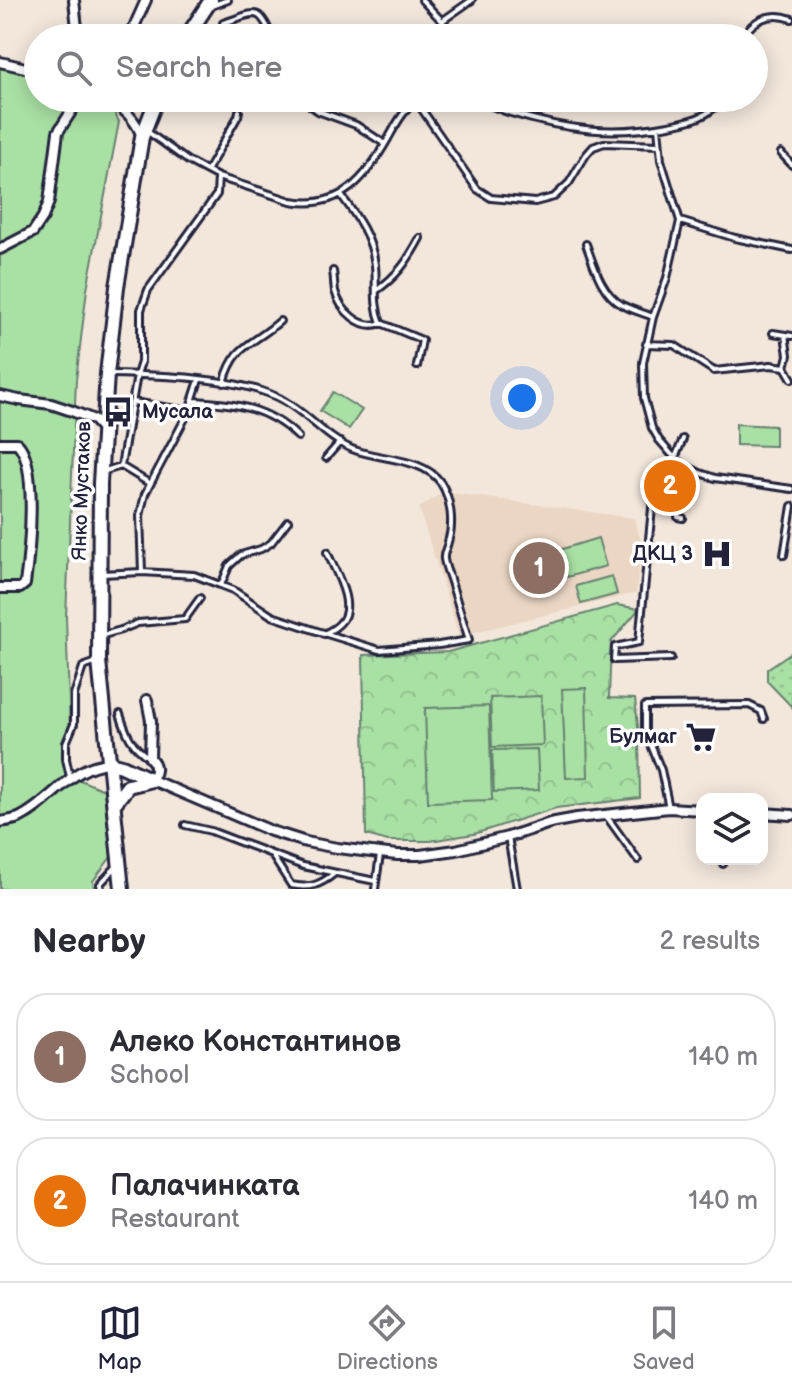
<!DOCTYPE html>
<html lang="en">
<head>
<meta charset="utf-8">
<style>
	:root { --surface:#fff; --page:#f2f2f3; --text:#2b2b33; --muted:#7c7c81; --line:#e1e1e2; --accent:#22223b }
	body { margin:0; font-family:"Balsamiq Sans",sans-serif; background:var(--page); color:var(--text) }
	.controls { position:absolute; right:24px; bottom:24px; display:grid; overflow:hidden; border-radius:16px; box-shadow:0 4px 20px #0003 }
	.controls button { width:72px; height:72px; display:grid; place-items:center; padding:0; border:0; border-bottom:2px solid var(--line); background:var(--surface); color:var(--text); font:40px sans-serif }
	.you { position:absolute; left:522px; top:398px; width:28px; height:28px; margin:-20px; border:6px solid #fff; border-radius:50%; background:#1a73e8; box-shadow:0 0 0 12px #1a73e833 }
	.badge { display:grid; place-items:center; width:52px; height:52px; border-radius:50%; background:var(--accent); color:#fff; font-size:26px; font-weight:700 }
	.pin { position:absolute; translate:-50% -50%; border:4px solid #fff; box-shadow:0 2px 8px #0006 }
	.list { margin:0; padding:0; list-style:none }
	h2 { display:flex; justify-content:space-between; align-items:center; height:104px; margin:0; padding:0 32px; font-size:34px }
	h2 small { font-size:26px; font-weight:400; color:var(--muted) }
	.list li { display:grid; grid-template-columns:52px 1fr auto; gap:24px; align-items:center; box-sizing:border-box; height:128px; margin:0 16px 16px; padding:0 16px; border:2px solid var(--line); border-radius:32px }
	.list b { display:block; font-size:30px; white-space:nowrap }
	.list p { margin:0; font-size:26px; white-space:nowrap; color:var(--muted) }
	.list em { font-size:26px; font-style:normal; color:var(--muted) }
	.icon { flex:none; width:44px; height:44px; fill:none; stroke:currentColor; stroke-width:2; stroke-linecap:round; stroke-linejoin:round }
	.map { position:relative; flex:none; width:792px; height:889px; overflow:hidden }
	.search { position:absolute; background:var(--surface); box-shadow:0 4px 20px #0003; left:24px; right:24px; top:24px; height:88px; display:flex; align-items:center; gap:20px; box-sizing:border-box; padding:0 28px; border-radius:44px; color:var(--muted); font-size:30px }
	.sheet { height:392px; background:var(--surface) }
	nav { display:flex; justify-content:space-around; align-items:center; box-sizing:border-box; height:112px; border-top:2px solid var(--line); background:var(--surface); font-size:22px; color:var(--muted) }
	nav a { display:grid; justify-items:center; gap:4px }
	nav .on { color:var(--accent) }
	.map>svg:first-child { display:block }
</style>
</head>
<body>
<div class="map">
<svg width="792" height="889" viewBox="0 0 792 889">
	<defs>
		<pattern id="grass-dots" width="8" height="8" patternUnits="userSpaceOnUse" patternTransform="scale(2)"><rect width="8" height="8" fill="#a9e0a4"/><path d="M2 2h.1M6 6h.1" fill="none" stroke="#91c08e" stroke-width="1.8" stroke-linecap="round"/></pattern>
		<pattern id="park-crowns" width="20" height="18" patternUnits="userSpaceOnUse" patternTransform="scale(2)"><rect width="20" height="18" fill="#a9e0a4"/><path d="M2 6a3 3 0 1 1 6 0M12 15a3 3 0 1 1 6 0" fill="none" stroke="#91c08e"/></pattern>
	</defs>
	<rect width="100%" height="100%" fill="#f3e7dc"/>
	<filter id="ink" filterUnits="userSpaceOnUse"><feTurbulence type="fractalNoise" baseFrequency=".0125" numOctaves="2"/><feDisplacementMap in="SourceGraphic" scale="16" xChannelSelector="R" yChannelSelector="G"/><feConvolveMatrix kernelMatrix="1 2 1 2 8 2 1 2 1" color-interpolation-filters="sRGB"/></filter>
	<g filter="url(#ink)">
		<path fill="#ebd6c3" d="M452,493L634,518L642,543L636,593L459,636L419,508L440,494Z"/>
		<path fill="url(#grass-dots)" stroke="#668170" stroke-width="2" d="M792,652V707L767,681V669Z"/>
		<path fill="url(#park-crowns)" stroke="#668170" stroke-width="2" d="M617,605L639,609L611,642L609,698L635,699L639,735L640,798L556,808L474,834L430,841H388L366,835L363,655L448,652Z"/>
		<path fill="#a9e0a4" stroke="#668170" stroke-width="2" d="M0,59L38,66V98H105L109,101L119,122L87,289L76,380L66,617L70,731L68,775L104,790L111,857L93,881L94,889H0Z
			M333,392L362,410L349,429L320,411Z
			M736,424L775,426V446L736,445Z
			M598,538L606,566L567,577L559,550Z
			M612,576L617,594L581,604L576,586Z
			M586,688L588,777L566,778L562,689Z
			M541,696L543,745L492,747L490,698Z
			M489,706L492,800L428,802L425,708Z
			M537,749L539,790L494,792L492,750Z"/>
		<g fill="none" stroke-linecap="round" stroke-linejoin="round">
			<g stroke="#22223b" stroke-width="10">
				<path id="lane" d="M422,0L442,21
					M211,6L228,0
					M223,23C254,14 259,3 272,38
					M452,38L442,21L472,0
					M742,38C753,19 771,11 792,19
					M300,98L318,111L356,125L385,144
					M471,98C484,102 497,109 511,113C566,130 613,136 669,125C690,121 711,117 722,98
					M416,101L477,189L491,198L535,202L554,197L569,183L586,155L593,147L604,143L659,145
					M658,127L661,160L680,221L667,278L653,317L643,363L644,398L652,428L659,440L672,455L684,465L700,473L715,478L792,489
					M148,132L188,161L218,177L291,201C341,210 366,178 388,139C397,123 405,105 424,98
					M781,153L792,165
					M207,171L238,116L239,111
					M341,195C357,217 372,237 375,265C377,286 373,303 381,323L422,340L417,366
					M680,221L735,238L792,250
					M586,244C594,266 601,293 622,305C632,310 643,313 653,317
					M333,271C334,277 334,285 335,291C340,310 361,331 381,323
					M376,291C398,275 407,262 420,238
					M773,333L792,336
					M785,335L788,355L785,367
					M646,344L674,345L714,371L771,365L785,367L792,379
					M224,383C235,343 252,346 280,321
					M193,401C234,403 268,407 298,437
					M133,402L189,411
					M326,458L340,442
					M121,466L149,483
					M102,472L121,466L137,375L141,362V310L148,290L217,194L218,177
					M683,518L678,517L686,466
					M784,555L792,506
					M142,572L140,516L145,494L189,411L199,380
					M101,574L142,572L194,575L233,590L272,616L317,631L379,650L439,645L469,640C463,621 457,601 451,582C449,575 445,567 444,559C443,553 447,548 448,542C454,524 451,499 441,483C424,457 378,460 352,449C325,438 305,410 277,397C234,377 158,375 110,374
					M221,585L229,566L241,555L261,549L271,543L288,521
					M324,634C329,631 336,628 340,623C357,606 335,571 327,552
					M100,636L121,630L138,623L185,619L200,598
					M671,658L614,660L615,647L639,642L653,498L675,458L683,439
					M120,714C126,733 131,746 148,757
					M70,777L66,759V743L74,724V695L83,667L97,662
					M669,808L661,770L645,730V706L749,705L761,711L764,719
					M607,817L638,860
					M185,825L211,831L303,866L375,881
					M508,837L517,889
					M273,857L291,885C310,889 320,885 335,873
					M723,864V859
					M101,889L100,884L115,868
					M375,889L380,855"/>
			</g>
			<g stroke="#22223b" stroke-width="14">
				<path id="street" d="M74,0L78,38
					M124,38L133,29L146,0
					M0,62L38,71
					M107,98C123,108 136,119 142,137
					M0,249L33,232L43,217L49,202L58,132L80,98
					M0,396L19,400L51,404L72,411L94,420L103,430
					M0,443H17C39,463 29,555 25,584L20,588H0
					M147,700L151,721L150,758C158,766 155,772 152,780L271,831L306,842L337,848L397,855H420L456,850L508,837L550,823L577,818L669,808L702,810
					M762,813L792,815
					M0,822C6,821 13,820 19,818C54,801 70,765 110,763"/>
			</g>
			<g stroke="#22223b" stroke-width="18">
				<path id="secondary" d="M186,38L211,0
					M110,763L122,766L152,780
					M114,804L128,786L152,780
					M122,889L99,661L100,483L107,374L117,287L142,137L157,98"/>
			</g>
			<use href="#lane" stroke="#fff" stroke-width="4"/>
			<use href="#street" stroke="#fff" stroke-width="8"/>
			<use href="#secondary" stroke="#fff" stroke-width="12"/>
		</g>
	</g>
	<defs>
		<g id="bus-bare" transform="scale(2.4)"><path d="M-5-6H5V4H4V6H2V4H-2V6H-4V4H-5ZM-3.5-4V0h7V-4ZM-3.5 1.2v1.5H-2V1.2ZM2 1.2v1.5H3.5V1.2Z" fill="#22223b" stroke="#fff" stroke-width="2.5" paint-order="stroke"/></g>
		<g id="hospital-bare" transform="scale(2.4)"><path d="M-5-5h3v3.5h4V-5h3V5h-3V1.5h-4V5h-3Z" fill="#22223b" stroke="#fff" stroke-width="2.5" paint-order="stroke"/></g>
		<g id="supermarket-bare" transform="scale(2.4)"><path d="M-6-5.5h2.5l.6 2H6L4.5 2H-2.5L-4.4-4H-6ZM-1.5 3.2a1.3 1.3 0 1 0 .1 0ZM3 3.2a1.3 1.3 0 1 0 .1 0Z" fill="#22223b" stroke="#fff" stroke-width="2.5" paint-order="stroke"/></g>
	</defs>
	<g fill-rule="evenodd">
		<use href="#bus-bare" x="118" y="412"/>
		<use href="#hospital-bare" x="717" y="554"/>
		<use href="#supermarket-bare" x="701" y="737"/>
	</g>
	<g text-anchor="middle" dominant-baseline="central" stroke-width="7" stroke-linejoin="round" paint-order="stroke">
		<g font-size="20" font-weight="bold" fill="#22223b" stroke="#fff" text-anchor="end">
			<text x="142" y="412" text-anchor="start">Мусала</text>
			<text x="693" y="554">ДКЦ 3</text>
			<text x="677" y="737">Булмаг</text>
		</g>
		<g font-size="20" fill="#22223b" stroke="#fff">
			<text transform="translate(82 491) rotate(-88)">Янко Мустаков</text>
		</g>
	</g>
</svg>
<div class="controls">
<button><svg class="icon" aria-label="layers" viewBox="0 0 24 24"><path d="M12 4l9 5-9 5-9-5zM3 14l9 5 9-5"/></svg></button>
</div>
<div class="you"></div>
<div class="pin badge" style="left:539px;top:568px;background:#8d6e63">1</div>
<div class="pin badge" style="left:670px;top:486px;background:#e8710a">2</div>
<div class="search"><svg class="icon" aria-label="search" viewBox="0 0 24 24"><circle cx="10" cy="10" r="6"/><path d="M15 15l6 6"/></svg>Search here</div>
</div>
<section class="sheet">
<h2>Nearby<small>2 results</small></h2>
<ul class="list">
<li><span class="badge" style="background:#8d6e63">1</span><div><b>Алеко Константинов</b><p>School</p></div><em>140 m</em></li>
<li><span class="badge" style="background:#e8710a">2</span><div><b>Палачинката</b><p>Restaurant</p></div><em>140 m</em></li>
</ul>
</section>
<nav>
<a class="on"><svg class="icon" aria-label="map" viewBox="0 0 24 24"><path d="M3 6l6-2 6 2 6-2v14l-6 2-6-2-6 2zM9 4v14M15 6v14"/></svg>Map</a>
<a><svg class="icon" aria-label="directions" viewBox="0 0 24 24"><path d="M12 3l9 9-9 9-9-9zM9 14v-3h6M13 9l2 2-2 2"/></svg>Directions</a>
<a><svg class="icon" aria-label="saved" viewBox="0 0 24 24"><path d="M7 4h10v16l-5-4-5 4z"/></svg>Saved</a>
</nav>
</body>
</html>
